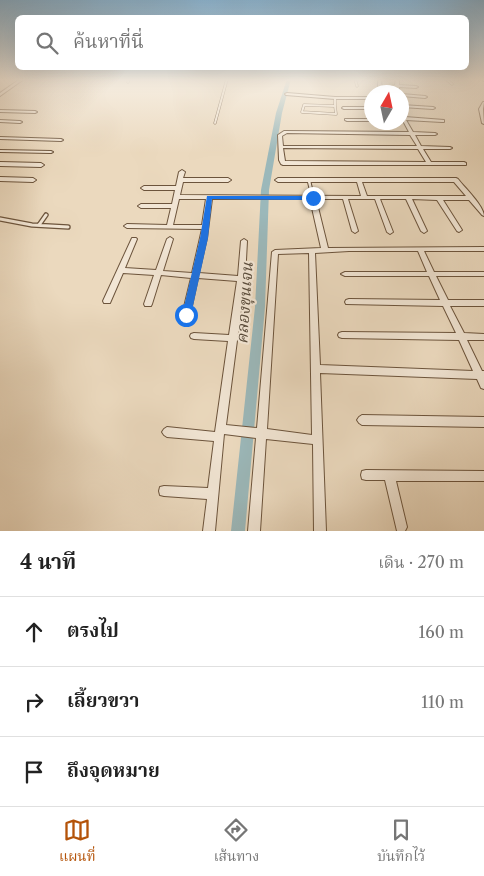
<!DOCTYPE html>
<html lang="th">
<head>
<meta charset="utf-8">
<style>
	:root { --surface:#fff; --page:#f6f6f6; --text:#222; --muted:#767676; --line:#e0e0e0; --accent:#b45309 }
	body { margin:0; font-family:"Libre Caslon Text","Noto Serif Thai",serif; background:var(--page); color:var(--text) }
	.compass { position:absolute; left:364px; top:85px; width:45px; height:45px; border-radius:50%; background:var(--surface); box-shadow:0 5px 20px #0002; rotate:9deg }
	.stop { position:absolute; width:15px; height:15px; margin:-11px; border:4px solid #1a73e8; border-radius:50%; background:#fff }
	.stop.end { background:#1a73e8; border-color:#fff; box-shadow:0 1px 5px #0008 }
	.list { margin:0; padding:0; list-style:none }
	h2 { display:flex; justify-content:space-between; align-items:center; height:65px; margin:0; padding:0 20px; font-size:21px }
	h2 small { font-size:16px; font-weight:400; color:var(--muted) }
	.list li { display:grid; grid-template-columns:32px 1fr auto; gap:15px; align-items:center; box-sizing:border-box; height:70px; padding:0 20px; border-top:1px solid var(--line) }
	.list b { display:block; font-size:19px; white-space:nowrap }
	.list em { font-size:16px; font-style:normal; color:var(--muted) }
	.icon { flex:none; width:28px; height:28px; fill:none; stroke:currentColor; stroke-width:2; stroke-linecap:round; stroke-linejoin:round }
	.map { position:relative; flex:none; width:484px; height:531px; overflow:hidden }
	.search { position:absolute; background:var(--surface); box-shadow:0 5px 20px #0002; left:15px; right:15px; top:15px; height:55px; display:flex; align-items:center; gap:12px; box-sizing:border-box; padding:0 18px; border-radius:8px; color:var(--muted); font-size:19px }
	.sheet { height:275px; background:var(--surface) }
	nav { display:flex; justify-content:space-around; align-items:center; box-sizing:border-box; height:70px; border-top:1px solid var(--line); background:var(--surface); font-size:14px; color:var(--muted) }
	nav a { display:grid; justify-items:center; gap:2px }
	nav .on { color:var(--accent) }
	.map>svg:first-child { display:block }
</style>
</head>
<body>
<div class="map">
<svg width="484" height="531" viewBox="0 0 484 531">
	<rect width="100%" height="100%" fill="#ebd9be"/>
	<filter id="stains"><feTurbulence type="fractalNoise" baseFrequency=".004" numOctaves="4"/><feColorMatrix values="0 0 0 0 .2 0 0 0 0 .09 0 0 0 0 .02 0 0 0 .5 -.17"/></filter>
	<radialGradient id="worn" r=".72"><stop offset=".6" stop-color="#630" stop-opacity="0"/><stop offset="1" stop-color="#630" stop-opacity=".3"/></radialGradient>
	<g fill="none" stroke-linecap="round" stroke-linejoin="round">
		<path fill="#9bb8ba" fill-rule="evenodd" d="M287,79H291L282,113L269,190L265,307L245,531H231L255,307L261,190L276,113Z"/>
		<path stroke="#c9b59b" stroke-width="4" stroke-dasharray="4 2" stroke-linecap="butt" d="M389,84L393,85"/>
		<g stroke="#6c543c" stroke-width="3">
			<path id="service-far2" d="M355,79L357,86
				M446,79L452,84
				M128,82L129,79
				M335,98V106
				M304,105L335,106L336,114L302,112Z
				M215,123L227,79"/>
		</g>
		<g stroke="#6c543c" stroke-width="4.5">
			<path id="service-far1" d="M309,181L313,198"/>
		</g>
		<g stroke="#6c543c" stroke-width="5.5">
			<path id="service" d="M0,219L32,225L68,227
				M39,225L46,215"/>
		</g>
		<g stroke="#6c543c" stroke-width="2">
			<path id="minor" d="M20,79H24L0,96V93Z
				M378,79H381L382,92H378Z
				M396,79H399V85L416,86L418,87L416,88L399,87V92H395V87L391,86L395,85Z
				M480,79H484V81Z
				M287,93L335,97H372V99H335L286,95L285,94Z
				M402,94L425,96L427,97L425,98L402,96Z
				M483,102H484L483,109L484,124L482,123L479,109Z
				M402,105L433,107L435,108L433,109L402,107Z
				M343,107H372V109H344L342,108Z
				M0,110L35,111L37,112L35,113L0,112Z
				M402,115L405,117L444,120V122H442L406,120L413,132L435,133L437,134L435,135H415L421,146L450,147L452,148L450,149H423L431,162H464L466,163V165H283L281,164L279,160L278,135L284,131L409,132L402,119ZM287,133L410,135L417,146H283L282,136ZM283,148L418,149L426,162L285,161Z
				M345,119H372V121H347L345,120Z
				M0,120L20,121L22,122L20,123L0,122Z
				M0,137L61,139L63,140L61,141L0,139Z
				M0,150L51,151L53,152L51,153L0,152Z
				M0,162L41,163L44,165L41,167L0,166Z
				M182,170L185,172L183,178H228L231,180L228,182H183L180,195L361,196L357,182H278L275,180L278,178H456L458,179C465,188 484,206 484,216L482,215L469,200H443L462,230L459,232L457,231L437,200L412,199L427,231L424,233L421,231L406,199H380L393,232L390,234L387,232L375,199H348L358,231L355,233L352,231L343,199H316L328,248L484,247V251H424L434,272H484V276H436L448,300H484V306H450L464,333L484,334V340H467L482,371H484V389L481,388L477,379L320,373L326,531H314L313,444L266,439L260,531H248L256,438L224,434L215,531H203L207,499L164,496L160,495L159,491L160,487L164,486L208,488L214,441L167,437L164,435L162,432L164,429L167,427L215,432L228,341L194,339L191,338L190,336L191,334L194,333L229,335L237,281L198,278L190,315L189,317L186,318L183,317L182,315L191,278L161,275L152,304L151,306H145L144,304L154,275L123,273L110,303H104L103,301L132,238H136L137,239L125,268L156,270L167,239L170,237L173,239L163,271L192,273L202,229L127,228L124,226L127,224L167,225L171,208H141L138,206L141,204H172L175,190H144L141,188L144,186H176L179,172ZM362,182H454L466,196H367ZM179,199H206L202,225H173ZM212,199H310L321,248L275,250L272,252L257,428L226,425L245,279L247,241L244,239L241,241L238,276L199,273L207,238ZM349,251H418L427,272H345L341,274L345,276H429L440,300L349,299L346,300L345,302L346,304L443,306L456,333L342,332L339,333L338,335L339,337L342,338L459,340L473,371L320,365L315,253ZM309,253L312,435L267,429L278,254Z
				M0,177L33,178L36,180L33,182L0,181Z
				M362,415L484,417V427L362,425L359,423L357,420L359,417Z
				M366,470L484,471V481H396L407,527L405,531H397L385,480H366L362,479L361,475L362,471Z"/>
		</g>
		<use href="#service-far2" stroke="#f2e6d5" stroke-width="2"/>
		<use href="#service-far1" stroke="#f2e6d5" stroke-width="2.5"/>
		<use href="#service" stroke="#f2e6d5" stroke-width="3"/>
		<use href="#minor" fill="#f2e6d5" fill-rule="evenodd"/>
	</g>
	<linearGradient id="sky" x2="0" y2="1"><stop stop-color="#89b6d6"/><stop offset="0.52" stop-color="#f6eee2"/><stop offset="1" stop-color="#f6eee2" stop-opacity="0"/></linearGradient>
	<rect width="484" height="153" fill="url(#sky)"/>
	<path fill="#1a73e8" d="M207,196H313L316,198L313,200L212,199L208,238L191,315L186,319L182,315L200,238Z"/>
	<g text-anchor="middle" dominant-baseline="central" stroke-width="4.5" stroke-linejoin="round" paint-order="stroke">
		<g font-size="16" font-style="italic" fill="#584b3b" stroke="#f2e6d5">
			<text transform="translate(244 303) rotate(-86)">คลองขุนเจน</text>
		</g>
	</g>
	<rect width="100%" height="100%" filter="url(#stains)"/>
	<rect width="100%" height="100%" fill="url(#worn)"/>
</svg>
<svg class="compass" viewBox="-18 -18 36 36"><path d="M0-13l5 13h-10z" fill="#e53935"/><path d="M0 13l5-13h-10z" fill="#767676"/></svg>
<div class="stop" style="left:186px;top:315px"></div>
<div class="stop end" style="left:313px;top:198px"></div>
<div class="search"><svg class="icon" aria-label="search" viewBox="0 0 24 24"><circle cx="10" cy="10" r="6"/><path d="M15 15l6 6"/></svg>ค้นหาที่นี่</div>
</div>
<section class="sheet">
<h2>4 นาที<small>เดิน · 270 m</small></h2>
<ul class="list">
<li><svg class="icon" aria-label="ahead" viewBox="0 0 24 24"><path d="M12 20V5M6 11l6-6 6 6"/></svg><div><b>ตรงไป</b></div><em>160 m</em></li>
<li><svg class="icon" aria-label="right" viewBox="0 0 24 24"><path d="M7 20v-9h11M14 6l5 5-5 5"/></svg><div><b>เลี้ยวขวา</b></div><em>110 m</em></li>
<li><svg class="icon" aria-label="arrive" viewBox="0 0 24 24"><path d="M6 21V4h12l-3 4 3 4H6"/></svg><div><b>ถึงจุดหมาย</b></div></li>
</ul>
</section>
<nav>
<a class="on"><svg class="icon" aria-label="map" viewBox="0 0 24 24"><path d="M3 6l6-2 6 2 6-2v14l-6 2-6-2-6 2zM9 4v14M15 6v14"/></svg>แผนที่</a>
<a><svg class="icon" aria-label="directions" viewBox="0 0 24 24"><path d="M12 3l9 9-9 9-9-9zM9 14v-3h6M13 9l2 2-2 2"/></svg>เส้นทาง</a>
<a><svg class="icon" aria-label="saved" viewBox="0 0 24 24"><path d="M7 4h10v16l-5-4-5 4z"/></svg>บันทึกไว้</a>
</nav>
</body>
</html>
